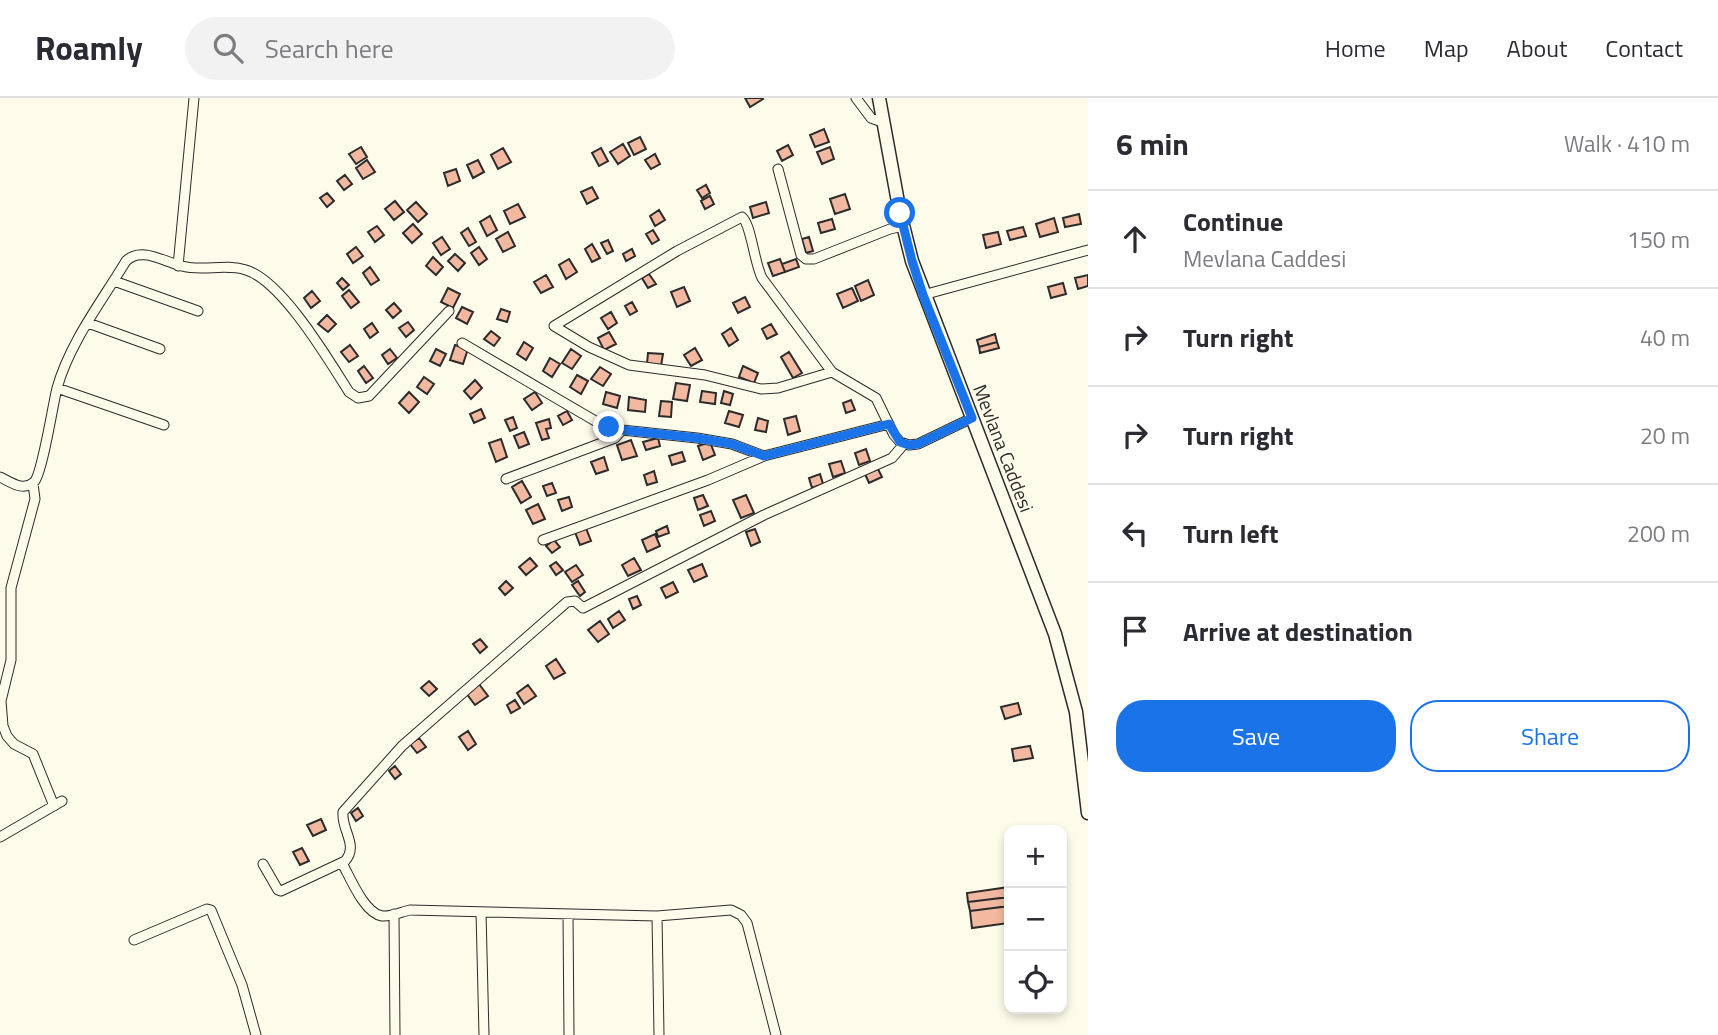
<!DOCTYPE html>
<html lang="en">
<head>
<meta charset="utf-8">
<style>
	:root { --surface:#fff; --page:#f2f2f3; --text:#2b2b33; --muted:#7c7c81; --line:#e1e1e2; --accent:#1a73e8 }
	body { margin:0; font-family:"Titillium Web",sans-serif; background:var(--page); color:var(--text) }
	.controls { position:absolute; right:21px; bottom:21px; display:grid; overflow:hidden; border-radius:14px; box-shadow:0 4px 10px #0003 }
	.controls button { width:63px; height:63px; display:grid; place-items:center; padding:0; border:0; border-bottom:2px solid var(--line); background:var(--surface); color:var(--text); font:35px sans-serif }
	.stop { position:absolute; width:21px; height:21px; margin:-16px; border:5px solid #1a73e8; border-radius:50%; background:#fff }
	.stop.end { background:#1a73e8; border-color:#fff; box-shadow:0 2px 7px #0008 }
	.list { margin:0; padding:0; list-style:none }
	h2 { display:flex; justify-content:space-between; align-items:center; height:91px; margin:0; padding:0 28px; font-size:30px }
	h2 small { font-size:23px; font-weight:400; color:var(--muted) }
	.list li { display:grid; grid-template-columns:46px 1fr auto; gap:21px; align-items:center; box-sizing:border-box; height:98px; padding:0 28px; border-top:2px solid var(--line) }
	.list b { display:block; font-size:26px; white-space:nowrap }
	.list p { margin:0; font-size:23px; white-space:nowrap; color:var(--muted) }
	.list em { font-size:23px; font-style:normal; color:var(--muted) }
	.actions { display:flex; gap:14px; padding:21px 28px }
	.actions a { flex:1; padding:16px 0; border:2px solid var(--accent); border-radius:28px; text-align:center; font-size:24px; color:var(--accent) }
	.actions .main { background:var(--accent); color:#fff }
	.icon { flex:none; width:38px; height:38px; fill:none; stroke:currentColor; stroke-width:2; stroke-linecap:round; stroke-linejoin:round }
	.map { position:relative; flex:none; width:1088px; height:937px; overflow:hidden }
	header { display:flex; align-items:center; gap:42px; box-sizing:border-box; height:98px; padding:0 35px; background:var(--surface); border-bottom:2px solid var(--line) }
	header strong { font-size:33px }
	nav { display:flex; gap:38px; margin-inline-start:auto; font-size:24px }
	.search { width:490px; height:63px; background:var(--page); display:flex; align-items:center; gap:18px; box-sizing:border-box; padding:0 24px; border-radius:38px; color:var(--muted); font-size:26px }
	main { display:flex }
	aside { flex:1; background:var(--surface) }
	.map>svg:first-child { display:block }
</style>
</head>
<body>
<header>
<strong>Roamly</strong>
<div class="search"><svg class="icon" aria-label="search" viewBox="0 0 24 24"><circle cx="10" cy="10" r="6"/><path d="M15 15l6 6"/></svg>Search here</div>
<nav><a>Home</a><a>Map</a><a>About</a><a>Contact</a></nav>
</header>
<main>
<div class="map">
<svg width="1088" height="937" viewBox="0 0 1088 937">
	<rect width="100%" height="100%" fill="#fdfbea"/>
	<path fill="#f2b8a0" stroke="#2b2b2b" stroke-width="2" d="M745,0H762L763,1L750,9Z
		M824,31L829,44L815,49L810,37Z
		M640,39L646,51L634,57L628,45Z
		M623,46L630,58L618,66L610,54Z
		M788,47L793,57L782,63L777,53Z
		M361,49L367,59L356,66L349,56Z
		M830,49L834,61L822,66L817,54Z
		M503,50L511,64L498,71L491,57Z
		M601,50L608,63L599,68L592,55Z
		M655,56L660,66L651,71L645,62Z
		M367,62L375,74L363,81L356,70Z
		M478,62L484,74L473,80L467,67Z
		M456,71L460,83L448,88L444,75Z
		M345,77L352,86L344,92L337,83Z
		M706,87L710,95L702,100L697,92Z
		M592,89L598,100L587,106L581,94Z
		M327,95L334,103L327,109L320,100Z
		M845,96L850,111L835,116L830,101Z
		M710,98L714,106L705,111L701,103Z
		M395,103L404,114L394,122L385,111Z
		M416,104L427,116L418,124L407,112Z
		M766,104L769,115L753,120L750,109Z
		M518,106L525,119L510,126L504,113Z
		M659,112L665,122L655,128L650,118Z
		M1079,116L1081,126L1065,129L1063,120Z
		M490,118L497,132L487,138L480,124Z
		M1054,120L1058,134L1040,139L1036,126Z
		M832,121L835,131L821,135L818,125Z
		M413,126L422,136L412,145L403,135Z
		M377,128L384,137L375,144L368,134Z
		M1023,129L1026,138L1010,142L1007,133Z
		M468,130L476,144L469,148L461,135Z
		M653,132L659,142L652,146L646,136Z
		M508,134L515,148L503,154L496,141Z
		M998,134L1001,146L986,150L983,137Z
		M442,139L450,151L441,157L433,145Z
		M809,139L813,153L806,155L802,141Z
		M608,142L613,153L607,156L601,145Z
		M592,146L600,160L592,164L585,151Z
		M356,149L363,158L353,165L347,156Z
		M479,149L487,161L479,167L471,155Z
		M632,151L635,158L626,163L623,156Z
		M455,156L465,165L458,173L448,163Z
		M433,159L443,169L436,177L426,168Z
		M569,161L577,174L566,181L559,167Z
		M780,161L785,174L773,178L768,165Z
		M796,161L799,169L785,174L782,166Z
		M370,169L379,182L371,187L363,175Z
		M649,176L656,186L648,190L642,180Z
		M546,177L553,189L541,195L534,184Z
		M1088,177V188L1078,191L1075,180Z
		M342,180L349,187L343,192L337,185Z
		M868,182L874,197L861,203L855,188Z
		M1063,185L1066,196L1051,200L1048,189Z
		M684,189L690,203L677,209L671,194Z
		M448,190L460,196L453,210L441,204Z
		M852,190L858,203L843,210L837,196Z
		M349,192L359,204L351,210L342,198Z
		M312,193L320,203L311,210L304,200Z
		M745,199L750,209L738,215L733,205Z
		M632,204L637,213L630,217L625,208Z
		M394,205L401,213L393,220L386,212Z
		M462,209L473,214L467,226L456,220Z
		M501,211L510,214L507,224L497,221Z
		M611,214L617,225L608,231L601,220Z
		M327,217L336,226L328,234L318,226Z
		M408,224L414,232L406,239L399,230Z
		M372,225L378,234L370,240L364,231Z
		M771,226L777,236L767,241L762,231Z
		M731,230L738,242L729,248L722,236Z
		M491,233L500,240L494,248L484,241Z
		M609,234L616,246L604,252L598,240Z
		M995,236L997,244L979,249L977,242Z
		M524,244L533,250L526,262L517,256Z
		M997,244L999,250L980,255L979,249Z
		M350,247L358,258L349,264L341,254Z
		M455,247L468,251L463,266L450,262Z
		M695,250L702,262L691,268L684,257Z
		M390,251L397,260L388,266L382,257Z
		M436,251L446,256L440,268L430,263Z
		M571,251L581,258L572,271L562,265Z
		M789,254L802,275L793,280L781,259Z
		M648,255L663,256L661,268L647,266Z
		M550,260L560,266L552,279L543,273Z
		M364,268L373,280L366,285L358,273Z
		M743,268L758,275L754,285L739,279Z
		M600,269L611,276L603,288L591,281Z
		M577,277L588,283L581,296L570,289Z
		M424,279L434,286L427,296L417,289Z
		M475,282L482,290L471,301L464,293Z
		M676,285L690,287L687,303L673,301Z
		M702,293L716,295L715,306L700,304Z
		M724,293L733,296L730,307L721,305Z
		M409,294L419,304L409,315L399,305Z
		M535,294L542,305L532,312L524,301Z
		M606,294L620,298L617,310L603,306Z
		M629,299L646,302L645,314L628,312Z
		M851,302L855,312L846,315L843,305Z
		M661,303L672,304L671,319L659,318Z
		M481,311L485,320L474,325L470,316Z
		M567,313L572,322L563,327L558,318Z
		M729,313L743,317L739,329L725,325Z
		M796,318L800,333L788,337L784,321Z
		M513,319L517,330L510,333L505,322Z
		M758,320L768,323L766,334L755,332Z
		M549,321L551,330L546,331L549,340L542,342L536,325Z
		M524,334L529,346L519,350L514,338Z
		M658,340L660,348L646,352L643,344Z
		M501,341L507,359L496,364L489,345Z
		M631,342L637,358L622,362L617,347Z
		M710,344L715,357L703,362L698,348Z
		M866,351L870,363L859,367L855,355Z
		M682,354L685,363L672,367L669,358Z
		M604,359L608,372L596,376L591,364Z
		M841,363L845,375L833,379L829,366Z
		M878,371L882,379L869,385L865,376Z
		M654,373L657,384L647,387L644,377Z
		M820,376L823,386L812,390L809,380Z
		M522,383L531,399L521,405L512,389Z
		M552,385L556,395L547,398L543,388Z
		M703,397L708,408L698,412L694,400Z
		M746,397L754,415L741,420L733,402Z
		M569,399L572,409L562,413L558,402Z
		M538,406L545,421L533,426L526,412Z
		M711,413L715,423L704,428L700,417Z
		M667,428L669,435L658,439L656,433Z
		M586,430L591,443L580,447L575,434Z
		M755,431L760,444L751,448L746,434Z
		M655,436L660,448L647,454L642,442Z
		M554,442L560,449L552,455L546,448Z
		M530,460L537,468L526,477L519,469Z
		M634,460L641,472L628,478L622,467Z
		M556,464L563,472L556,477L550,468Z
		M702,466L707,478L694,484L688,472Z
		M576,467L583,477L572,484L565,474Z
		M506,483L513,490L505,497L499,490Z
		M578,483L585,494L580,498L572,487Z
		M673,484L678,494L666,500L661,490Z
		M637,498L641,507L633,511L629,501Z
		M619,513L625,522L613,530L608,521Z
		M600,523L609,536L598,544L588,532Z
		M480,541L487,549L480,555L473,546Z
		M556,561L565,575L554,581L546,568Z
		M429,583L437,591L429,598L421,590Z
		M479,586L488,598L475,607L466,595Z
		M528,587L536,598L524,606L517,595Z
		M515,602L520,610L511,615L507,607Z
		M1018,605L1021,616L1005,621L1001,609Z
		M468,633L476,646L468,652L459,639Z
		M419,640L426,649L417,655L410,646Z
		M1030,648L1033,660L1014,663L1012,651Z
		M395,668L401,676L395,681L389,673Z
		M358,710L363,718L356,723L351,715Z
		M321,721L326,732L313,738L307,727Z
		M302,750L309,763L300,767L293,754Z
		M1009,789V799L968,804L967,795Z
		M1009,799V808L970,813L968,804Z
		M1009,808V825L972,830L970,813Z"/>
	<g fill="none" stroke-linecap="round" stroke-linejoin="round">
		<g stroke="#2b2b2b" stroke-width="11">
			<path id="street" d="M856,0L871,20L882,24
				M778,71L801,157L806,161H814L890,131L903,128
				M178,168L194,0
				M114,183L198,213
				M923,197L1088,152
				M88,225L160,251
				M462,245L597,324L622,332L697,340L732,346L764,358
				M832,274L778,290L761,291L705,277L629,267L589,249L554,228L677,153L742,119C751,126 754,164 762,180L832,274L876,300L894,337L900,344L909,347L918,346L972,320
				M57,290L164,327
				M0,379C11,384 23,394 34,384C42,377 53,306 57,290C70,244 102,203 126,163C141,148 164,164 182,168C203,174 225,165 246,172C282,183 328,261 349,294L358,300L369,298L449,213
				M506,381L615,340L622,332
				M33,386L35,401L11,490V562L1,603L3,628L7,638L14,646L33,656L54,708
				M543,442L708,382L764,358L889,326
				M0,739L62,703
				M342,765C350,779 364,815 382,818C391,819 401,814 410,812L657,818L731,812L741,817L747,825L776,937
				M263,766L278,792L281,793L345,763C359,747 341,732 343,714L402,648L567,504L575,503L583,510L764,417L892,360L904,346
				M481,814L484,937
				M394,816L395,937
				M568,816L569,937
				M657,818L659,937
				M134,842L207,811L211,812L242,887L256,937"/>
		</g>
		<g stroke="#2b2b2b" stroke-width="15">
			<path id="secondary" d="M879,0L900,115L912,163L1055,536L1076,614L1088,715"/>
		</g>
		<use href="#street" stroke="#fdfbea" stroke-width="9"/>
		<use href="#secondary" stroke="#fdfbea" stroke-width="12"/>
	</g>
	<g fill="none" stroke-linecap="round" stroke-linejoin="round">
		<path stroke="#1a73e8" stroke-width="9" d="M609,329L622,332L697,340L732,346L764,358L889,326L900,344L909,347L918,346L972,320L923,197L912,163L900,115"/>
	</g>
	<g text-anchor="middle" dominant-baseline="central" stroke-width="5" stroke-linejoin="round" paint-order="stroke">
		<g font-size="19" fill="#2b2b2b" stroke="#fdfbea">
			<text transform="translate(1004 350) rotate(69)">Mevlana Caddesi</text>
		</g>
	</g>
</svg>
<div class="controls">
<button>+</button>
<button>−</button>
<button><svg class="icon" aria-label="locate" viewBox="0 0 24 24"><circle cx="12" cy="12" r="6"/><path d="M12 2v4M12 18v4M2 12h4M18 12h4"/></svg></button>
</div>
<div class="stop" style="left:900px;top:115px"></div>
<div class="stop end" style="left:609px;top:329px"></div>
</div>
<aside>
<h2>6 min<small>Walk · 410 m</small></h2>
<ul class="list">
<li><svg class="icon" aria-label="ahead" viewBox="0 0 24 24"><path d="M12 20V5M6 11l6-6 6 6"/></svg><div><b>Continue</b><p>Mevlana Caddesi</p></div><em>150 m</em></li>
<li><svg class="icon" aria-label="right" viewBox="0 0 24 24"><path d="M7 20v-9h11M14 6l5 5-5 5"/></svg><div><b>Turn right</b></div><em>40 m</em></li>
<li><svg class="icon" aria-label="right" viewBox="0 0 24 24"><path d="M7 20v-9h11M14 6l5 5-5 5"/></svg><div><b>Turn right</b></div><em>20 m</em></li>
<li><svg class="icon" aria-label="left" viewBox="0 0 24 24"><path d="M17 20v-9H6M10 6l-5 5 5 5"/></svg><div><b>Turn left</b></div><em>200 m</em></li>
<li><svg class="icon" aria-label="arrive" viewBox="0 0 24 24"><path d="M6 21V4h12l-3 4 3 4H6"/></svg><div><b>Arrive at destination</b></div></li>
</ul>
<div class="actions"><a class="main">Save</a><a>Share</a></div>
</aside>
</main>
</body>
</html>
